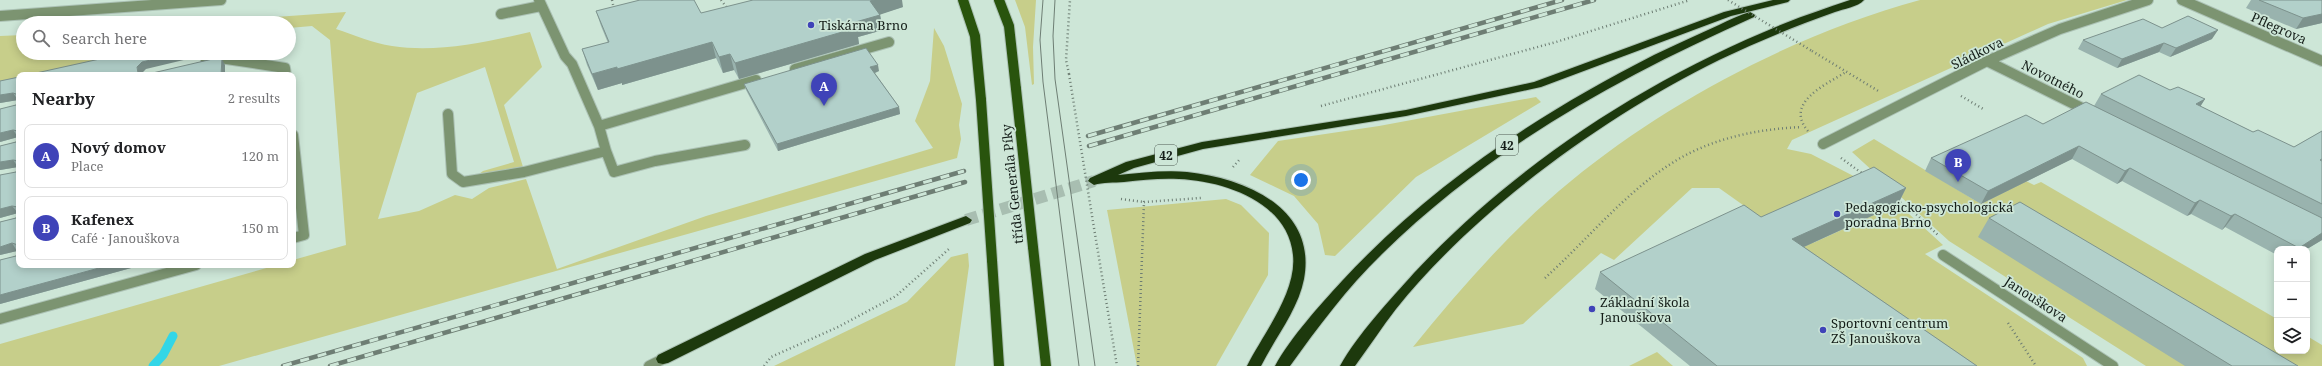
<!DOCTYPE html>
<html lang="en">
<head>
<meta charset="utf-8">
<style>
	:root { --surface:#fff; --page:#f6f6f6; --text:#202124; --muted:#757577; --line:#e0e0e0; --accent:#3f43b8 }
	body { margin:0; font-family:"Noto Serif",serif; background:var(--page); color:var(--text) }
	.controls { position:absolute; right:12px; bottom:12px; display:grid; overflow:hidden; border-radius:8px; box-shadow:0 2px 10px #0003 }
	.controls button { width:36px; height:36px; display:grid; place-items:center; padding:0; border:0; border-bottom:1px solid var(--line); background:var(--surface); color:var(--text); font:20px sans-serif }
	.you { position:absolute; left:1301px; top:180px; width:14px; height:14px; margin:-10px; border:3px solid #fff; border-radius:50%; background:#1a73e8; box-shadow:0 0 0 6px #1a73e833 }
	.badge { display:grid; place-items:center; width:26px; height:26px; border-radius:50%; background:var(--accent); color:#fff; font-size:13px; font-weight:700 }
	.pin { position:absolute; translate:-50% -33px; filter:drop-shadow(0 1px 2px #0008) }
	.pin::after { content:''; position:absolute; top:21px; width:14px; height:12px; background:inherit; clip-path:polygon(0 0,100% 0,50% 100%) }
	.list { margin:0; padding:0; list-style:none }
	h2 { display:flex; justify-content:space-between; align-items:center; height:52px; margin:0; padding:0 16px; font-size:17px }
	h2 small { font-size:13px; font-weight:400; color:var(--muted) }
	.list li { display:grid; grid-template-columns:26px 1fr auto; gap:12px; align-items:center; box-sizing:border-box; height:64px; margin:0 8px 8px; padding:0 8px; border:1px solid var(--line); border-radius:8px }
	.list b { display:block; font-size:15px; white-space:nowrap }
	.list p { margin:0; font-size:13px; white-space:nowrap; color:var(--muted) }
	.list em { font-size:13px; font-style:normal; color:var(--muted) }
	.icon { flex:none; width:22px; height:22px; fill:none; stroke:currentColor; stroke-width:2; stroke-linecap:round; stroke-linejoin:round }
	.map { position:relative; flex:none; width:2322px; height:366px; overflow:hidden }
	.search { position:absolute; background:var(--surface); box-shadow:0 2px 10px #0003; left:16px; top:16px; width:280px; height:44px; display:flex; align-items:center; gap:10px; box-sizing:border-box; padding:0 14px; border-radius:22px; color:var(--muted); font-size:15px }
	.panel { position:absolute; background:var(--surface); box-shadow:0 2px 10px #0003; left:16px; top:72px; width:280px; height:196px; border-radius:8px }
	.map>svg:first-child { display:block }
</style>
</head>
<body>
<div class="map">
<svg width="2322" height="366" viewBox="0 0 2322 366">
	<rect width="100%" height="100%" fill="#cde6d7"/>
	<path fill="#c7ce8a" d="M1015,0H1036L1033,47L1034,84L1032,85L1025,27Z
		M1920,0H2127L2048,24L1792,140L1787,149L1811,154L1867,183L1813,243L1898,204L1943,245L1925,254L2083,358L2087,366H1970L1719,188H1692L1614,260L1601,253L1523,324L1413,347C1461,288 1512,229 1571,181C1668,101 1798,33 1920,0Z
		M346,12L336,29C354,35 373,43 392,46C438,53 486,42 530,32L542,67L504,105L523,167L475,177L483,171L514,162L485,67L417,93L378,219L419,211L455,195L472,199L489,188L526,179L557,269L706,216L933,148L915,121L930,81L934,28L944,46L962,104L959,125L961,139L957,158L219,366H0V344L277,265H293V260L346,245L330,40L312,26L289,28V23H188Z
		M23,35V53H138L38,75H19V79L0,83V36Z
		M1536,97L1541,102L1416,177L1335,256L1325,255L1318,224L1294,196L1250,175L1278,141L1379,126Z
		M1874,139L1981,204L2026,181L2034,185L2041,182L2277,319V351H2307V336L2322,345V366H2146L1949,241L1852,152Z
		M1226,199L1241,205L1269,233L1268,275L1216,366H1137L1107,210Z
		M968,253L969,266L955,366H774L907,302L951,257Z
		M1657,352L1673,366H1629Z"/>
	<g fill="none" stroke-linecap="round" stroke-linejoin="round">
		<path stroke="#33d6e7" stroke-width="9" d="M153,366L163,355L173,336"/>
		<path stroke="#a8beb1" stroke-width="12" stroke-dasharray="12 6" stroke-linecap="butt" d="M966,220L1094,181"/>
		<g stroke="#acc2b5" stroke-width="12">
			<path id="minor" d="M2182,0L2322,61
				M501,14L541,6
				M0,16L221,0
				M206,61L220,58L285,68L286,75
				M1987,61L2090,112
				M795,69L889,42
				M448,114L452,174L463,182L524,172L606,151L599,126L572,64L565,56L539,0
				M599,126L756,80
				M293,135L304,235L293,238
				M1823,144L1987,61L2060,29L2148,0
				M606,151L614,172L655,161L745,145
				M1943,255L2113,366
				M0,319L196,265
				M649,366L663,359"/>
		</g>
		<g stroke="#acc2b5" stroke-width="12">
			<path id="major" d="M963,0L975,36L981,100
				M999,0L1009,26L1016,89
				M1033,247L1046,366
				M992,260L999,366"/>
		</g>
		<g stroke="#acc2b5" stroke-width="2">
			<path id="highway" d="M1773,0H1790L1788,2L1731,16L1541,87L1406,116L1203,149L1134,168L1118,175C1141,173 1164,170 1187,172C1245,178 1317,208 1304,279C1298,310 1275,338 1261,366H1247C1263,334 1297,292 1293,255C1288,202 1224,181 1179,179C1160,178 1142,180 1124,182C1114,183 1103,182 1094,185L1088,181L1090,178L1126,162L1202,142L1406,110L1534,82L1724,12Z
				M1850,0H1864C1858,7 1843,9 1835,12C1795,26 1757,42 1719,60C1606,115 1475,210 1396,309C1382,327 1369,347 1355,366H1340C1357,335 1390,300 1414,273C1516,164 1645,80 1783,24C1805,15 1827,8 1850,0Z
				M1750,12L1755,15L1754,17C1617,78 1490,148 1382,254C1347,288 1318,327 1290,366H1275C1290,338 1321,304 1342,281C1431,185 1538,114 1654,55C1675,45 1697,35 1719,25C1729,20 1740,15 1750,12Z
				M966,216L972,220L970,223L875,260L668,363L663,364L658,363L656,359L658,355L865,254Z"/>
		</g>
		<path stroke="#6d7d73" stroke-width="2.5" stroke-dasharray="1 3" stroke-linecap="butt" d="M612,0L614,9
			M721,0L728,9
			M1812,51L1880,92
			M1069,74L1066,60L1070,0
			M1961,96L1985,110
			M1321,106L1556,42L1690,0
			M1808,131C1784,103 1825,85 1846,72
			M1841,158L1863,174
			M1233,167L1240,159
			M1121,199L1144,202
			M1897,200L1917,215L1939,236
			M1094,228L1117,366
			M1545,278C1585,242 1624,194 1669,165C1708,139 1756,129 1802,127
			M2008,323L2036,366
			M764,366L771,357L838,327L896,296L949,249
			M1138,366L1144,202L1201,198"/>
		<use href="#minor" stroke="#7c9471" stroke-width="10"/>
		<use href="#major" stroke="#29540d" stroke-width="10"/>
		<use href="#highway" fill="#1d390d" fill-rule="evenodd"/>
		<path stroke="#6e7e74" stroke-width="1" d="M1043,0L1040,40L1043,82L1079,366
			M1055,0L1053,36L1055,79L1095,366"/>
		<g stroke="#6e7e74" stroke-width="4.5">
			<path id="rail" d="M1088,136L1562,0
				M1089,146L1594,0
				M283,366L964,171
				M330,366L965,182"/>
		</g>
		<use href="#rail" stroke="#cde6d7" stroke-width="3" stroke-dasharray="9" stroke-linecap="butt"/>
		<g stroke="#acc2b5" stroke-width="12" stroke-linecap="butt">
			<path id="major-bridge" d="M1016,89L1033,247
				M981,100L992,260"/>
		</g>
		<path stroke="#6d7d73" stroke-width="2.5" stroke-dasharray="1 3" stroke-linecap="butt" d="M1728,0L1812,51
			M1069,74L1094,228"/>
		<use href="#major-bridge" stroke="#29540d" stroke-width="10"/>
	</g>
	<path fill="#99b3ae" d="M2251,0H2322V23L2296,29L2246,8Z
		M903,7L880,14L883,30L858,37L859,44L739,79L734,70L723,73L716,58L622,85V83L598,90L587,65L582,49L608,43L601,26L596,11L701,13Z
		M2162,28L2212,39L2170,57L2159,52L2117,68L2078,49L2083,40Z
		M879,71L875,73L899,107L900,114L778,151L746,90L744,84Z
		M19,77V100H18L0,103V81Z
		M2170,90L2205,99L2200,106L2253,132L2294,147L2322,131V240L2307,249H2277V255L2225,227L2222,230L2191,214L2187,216L2122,181L2117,184L2072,159L1981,204L1925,171L1931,158L2043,124L2094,106L2101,94Z
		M19,101V137H18L0,142L16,105Z
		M19,137V167H18L0,170V146L16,142Z
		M19,167V265H142L0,304L16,256L18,251H17L0,255V222L16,218L19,213H18L0,218L16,172Z
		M1906,188L1898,204L1804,247L1977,366H1690L1595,289L1600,272L1761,217Z
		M1989,218L2298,366H2185L1978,237Z"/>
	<path fill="#7d928d" d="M874,0H902L903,7L873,17L870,1Z
		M2322,14V23L2296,29L2303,18Z
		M880,15L883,30L858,37L859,44L739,79L735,63L852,23Z
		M2218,30L2212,39L2170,57L2176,48Z
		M712,42L716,58L622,85V83L598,90L592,74Z
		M2164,43L2159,52L2117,68L2122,59Z
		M180,53H213L146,69L141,74L138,73L137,67L142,62Z
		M730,54L734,70L723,73L719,57Z
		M222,59L225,65V75H221Z
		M878,65L879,71L872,74L870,67Z
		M13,93L18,100L0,103V95Z
		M2205,99L2197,112L2196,104Z
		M899,107L900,114L778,151L777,144Z
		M13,130L18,137L0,142V133Z
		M2079,146L2072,159L1981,204L1988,191Z
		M13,160L18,167L0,170V162Z
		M2130,168L2122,181L2117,184L2125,171Z
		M1906,188L1898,204L1786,255L1792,239Z
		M2200,200L2191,214L2187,216L2195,203Z
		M12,206L18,213L0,218V209Z
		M2235,214L2225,227L2222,230L2231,216Z
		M2322,233V240L2307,249H2298L2299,248Z
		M12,243L17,251L0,255V247Z
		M110,265H142L0,304V295Z"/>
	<path fill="#b2d0ca" stroke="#7d928d" d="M640,0H694L701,13L753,0H874L870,1L880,15L852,23L856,28L735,63L730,54L719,57L712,42L617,69V67L592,74L582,49L609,42L596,11Z
		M2259,0H2322V14L2303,18Z
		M2188,16L2218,30L2176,48L2164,43L2122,59L2083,40L2143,19L2162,28Z
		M866,48L878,65L870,67L899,107L777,144L744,84Z
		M127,53H180L142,62L137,67L138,73L144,75L217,58L222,59L221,75H27Z
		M2139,75L2170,90L2178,87L2205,99L2196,104L2253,132L2258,130L2294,147L2322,131V159L2320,160L2322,161V204L2101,94Z
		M19,77V95L13,93L0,95V81Z
		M19,101V132L18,131L13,130L0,133V109L16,105Z
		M2086,102L2322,218V233L2299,248L2235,214L2231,216L2200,200L2195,203L2130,168L2125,171L2079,146L1988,191L1931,158L2026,115L2043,124Z
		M19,137V162V161L13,160L0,162V146L16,142Z
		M19,167V209L18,207L12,206L0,209V175L16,172Z
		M1874,167L1906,188L1792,239L1977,366H1717L1600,272L1744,205L1761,217Z
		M2020,202L2298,366H2232L1989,218Z
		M19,212V247L18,245L12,243L0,247V222L16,218Z
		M19,250V265H110L0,295V260L16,256Z"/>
	<g fill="#3f43b8" stroke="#cde6d7" stroke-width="1.5">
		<circle cx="811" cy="25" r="4"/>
		<circle cx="1837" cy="214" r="4"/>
		<circle cx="1592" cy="309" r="4"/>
		<circle cx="1823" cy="330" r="4"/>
	</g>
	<g text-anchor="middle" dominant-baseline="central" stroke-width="3.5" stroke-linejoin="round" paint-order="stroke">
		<g fill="#cde6d7" stroke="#4c5951" stroke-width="1">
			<rect x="1496" y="135" width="22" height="20" rx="3"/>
			<rect x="1155" y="145" width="22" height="20" rx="3"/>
		</g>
		<g font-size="12" font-weight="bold" fill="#141d18">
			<text x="1507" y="145">42</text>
			<text x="1166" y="155">42</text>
		</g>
		<g font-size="13" fill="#141d18" stroke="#cde6d7" text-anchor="start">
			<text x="819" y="25">Tiskárna Brno</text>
			<text x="1845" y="207">Pedagogicko-psychologická<tspan x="1845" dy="15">poradna Brno</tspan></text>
			<text x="1600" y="302">Základní škola<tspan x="1600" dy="15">Janouškova</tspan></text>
			<text x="1831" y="323">Sportovní centrum<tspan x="1831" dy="15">ZŠ Janouškova</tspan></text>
		</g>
		<g font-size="13" fill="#141d18" stroke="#cde6d7">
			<text transform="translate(2279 28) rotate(24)">Pflegrova</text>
			<text transform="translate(1977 53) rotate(-26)">Sládkova</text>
			<text transform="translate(2053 79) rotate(27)">Novotného</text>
			<text transform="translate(1012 184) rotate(-96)">třída Generála Píky</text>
			<text transform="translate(2036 299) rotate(33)">Janouškova</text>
		</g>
	</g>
</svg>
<div class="controls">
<button>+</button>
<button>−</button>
<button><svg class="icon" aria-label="layers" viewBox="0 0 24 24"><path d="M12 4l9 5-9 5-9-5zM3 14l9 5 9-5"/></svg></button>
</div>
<div class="you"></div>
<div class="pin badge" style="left:824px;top:106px">A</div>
<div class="pin badge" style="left:1958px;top:182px">B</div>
<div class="search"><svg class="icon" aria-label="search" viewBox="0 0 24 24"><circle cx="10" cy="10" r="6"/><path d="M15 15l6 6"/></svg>Search here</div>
<section class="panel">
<h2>Nearby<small>2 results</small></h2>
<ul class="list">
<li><span class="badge">A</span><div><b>Nový domov</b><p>Place</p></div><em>120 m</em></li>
<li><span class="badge">B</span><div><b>Kafenex</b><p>Café · Janouškova</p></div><em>150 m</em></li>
</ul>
</section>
</div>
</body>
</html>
